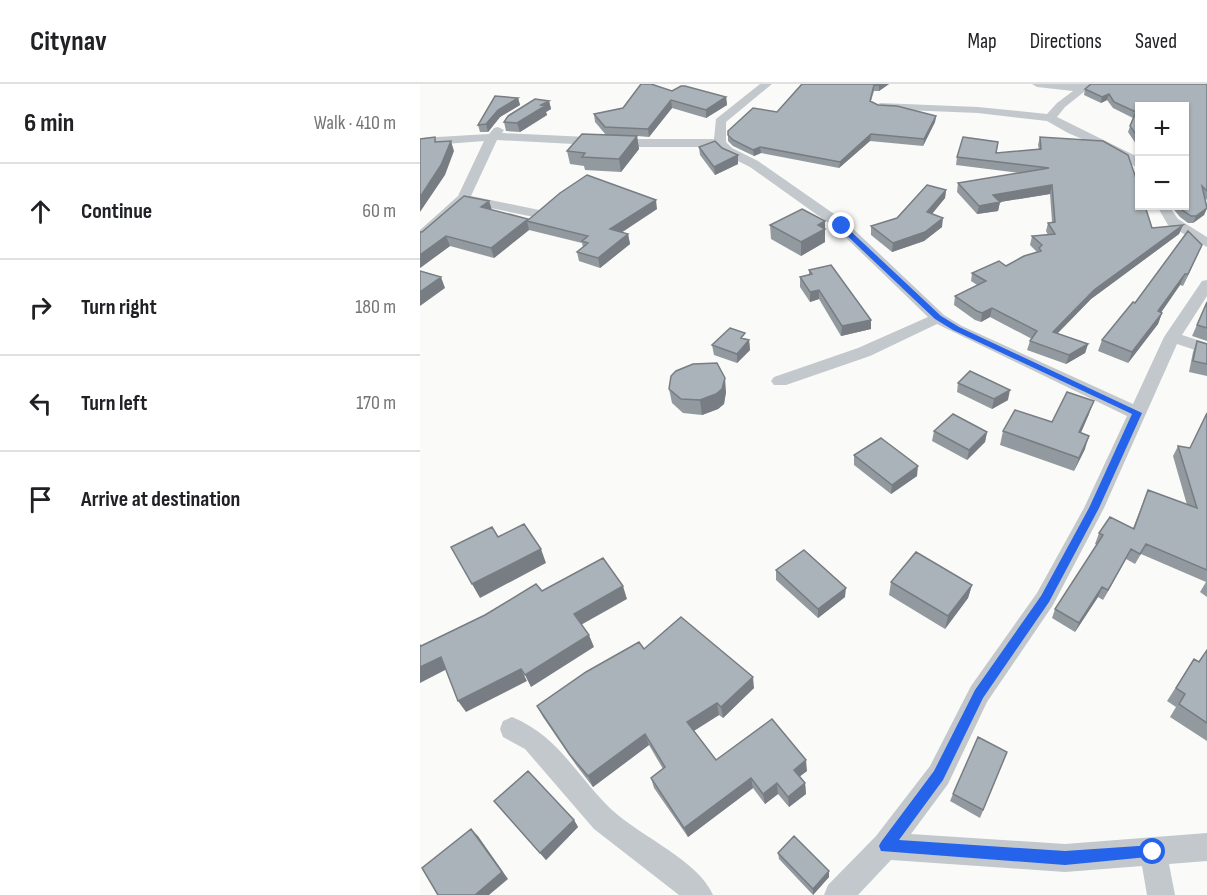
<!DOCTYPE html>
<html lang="en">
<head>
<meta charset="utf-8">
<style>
	:root { --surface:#fff; --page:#f6f6f6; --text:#202124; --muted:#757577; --line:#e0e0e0 }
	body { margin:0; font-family:"Sofia Sans Condensed",sans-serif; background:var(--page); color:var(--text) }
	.controls { position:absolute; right:18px; top:18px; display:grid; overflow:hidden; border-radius:0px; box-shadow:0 2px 4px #0004 }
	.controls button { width:54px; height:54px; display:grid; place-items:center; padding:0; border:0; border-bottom:2px solid var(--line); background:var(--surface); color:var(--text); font:30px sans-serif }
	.stop { position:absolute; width:18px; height:18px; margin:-14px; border:4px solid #2563eb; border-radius:50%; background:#fff }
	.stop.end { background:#2563eb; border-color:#fff; box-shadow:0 2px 6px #0008 }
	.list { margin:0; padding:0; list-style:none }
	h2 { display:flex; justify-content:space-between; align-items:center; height:78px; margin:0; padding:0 24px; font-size:26px }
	h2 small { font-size:20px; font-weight:400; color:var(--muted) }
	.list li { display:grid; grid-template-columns:39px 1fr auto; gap:18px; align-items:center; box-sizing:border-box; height:96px; padding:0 24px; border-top:2px solid var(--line) }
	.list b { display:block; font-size:22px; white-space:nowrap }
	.list em { font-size:20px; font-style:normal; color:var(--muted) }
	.icon { flex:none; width:33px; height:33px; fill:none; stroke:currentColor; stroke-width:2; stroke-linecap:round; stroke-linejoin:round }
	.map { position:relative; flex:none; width:787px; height:811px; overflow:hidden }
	header { display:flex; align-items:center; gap:36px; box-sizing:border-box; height:84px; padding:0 30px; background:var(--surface); border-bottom:2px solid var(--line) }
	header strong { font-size:28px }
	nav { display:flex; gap:33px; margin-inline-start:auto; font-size:21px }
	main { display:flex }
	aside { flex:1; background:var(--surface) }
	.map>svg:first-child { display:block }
</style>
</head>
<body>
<header>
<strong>Citynav</strong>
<nav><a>Map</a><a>Directions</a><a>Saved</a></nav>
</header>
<main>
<aside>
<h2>6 min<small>Walk · 410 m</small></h2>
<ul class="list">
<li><svg class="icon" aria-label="ahead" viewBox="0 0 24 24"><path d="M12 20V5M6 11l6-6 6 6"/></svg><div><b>Continue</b></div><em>60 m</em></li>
<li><svg class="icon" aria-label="right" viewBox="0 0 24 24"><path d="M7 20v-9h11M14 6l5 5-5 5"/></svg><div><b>Turn right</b></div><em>180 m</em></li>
<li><svg class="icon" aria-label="left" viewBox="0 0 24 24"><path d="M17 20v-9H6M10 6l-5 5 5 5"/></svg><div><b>Turn left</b></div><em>170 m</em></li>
<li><svg class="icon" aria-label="arrive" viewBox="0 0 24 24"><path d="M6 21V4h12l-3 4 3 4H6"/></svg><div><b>Arrive at destination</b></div></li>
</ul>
</aside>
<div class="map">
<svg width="787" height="811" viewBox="0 0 787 811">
	<rect width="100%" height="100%" fill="#fafaf8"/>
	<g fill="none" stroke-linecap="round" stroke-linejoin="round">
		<path fill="#c3c8cc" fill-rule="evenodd" d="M340,0H352L306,38V58L312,64L338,77L427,139L524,231L542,242L713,320L744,253L782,197L787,196V212L762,251L787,259V270L757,260L684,424L633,521L567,618L528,700L491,750L645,760L787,749V777L749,780L755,811H727L722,782L645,788L471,776L438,811H404L408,801L456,752L510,682L551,602L617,509L664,424L707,332L517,240L450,272L366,301H354L351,297L354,293L438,264L508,233L417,145L330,83L304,70L297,63H210L77,56L51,112L124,127L126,130L124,133L119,134L46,119L5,156L0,157V146L38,112L64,57L0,62V54L69,50L74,44L78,43L84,46L82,49L210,55H294L296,35Z
			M612,0H674L645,23L637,33L714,71L720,75V86L695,69L648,49L627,37L558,29L460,25L454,22L460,19L558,23L627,30L637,19L653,7L617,3Z
			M737,122H749L758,135L787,153V163L748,141Z
			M92,633C139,652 157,693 192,726C220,752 279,777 293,811H259L174,745L105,665L83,653L80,645L83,637Z"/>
	</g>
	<path fill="#929a9f" d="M382,0H469L459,7H454L451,17L458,21L516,32L515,38L503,62L450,57L419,84L341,69L334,72L313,62L308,57V47L357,28Z
		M787,0V116L785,114L787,124L784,131L773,139H768L760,133L751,122H765L720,22V63H718L708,48L713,34L693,24L687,16L681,19L664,11L665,5Z
		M252,7L306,13L307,21L286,34L252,24L229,53L217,52L219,65L201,88L165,86L164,82L150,80L147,67L186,51L175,38L174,30L203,24Z
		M98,14L100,21L80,33L68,48H60L58,41Z
		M129,17L131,25L126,28L127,31L100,48L86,47L84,38Z
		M620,53L732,144L763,141L759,150L671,215L637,250L668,260L665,269L646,280L607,266L610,257L612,255L570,233L561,238L555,236L534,221L535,212L557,201L551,197L552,189L586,182L617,168L610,161L612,152L628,151L626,147L628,139L632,138L630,110L580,118L578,127L557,130L537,108L538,99L599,89L536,81L537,73L619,66L618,61Z
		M279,63L302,64L318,71V80L295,91L280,71Z
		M526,106L525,114L512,130L522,143L504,157L472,168L451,151V142L477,134Z
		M69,117L72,126L108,135V136L237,125L201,148L208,150L210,160L180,184L159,177L157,168L163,163L162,159L109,146L74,174L30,162L0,184V148Z
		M405,137V158L381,172L351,155L350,141Z
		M777,172L763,202L760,201L741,228L742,229L738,240L708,279L678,267L682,256L715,219Z
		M389,186L451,245L421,252L399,215L390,218L380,203V193L389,191Z
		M787,218V257L772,252Z
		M329,256L330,266L317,279L294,271L292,261Z
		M777,257L787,260V292L769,288L773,268Z
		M538,299L588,316L572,325L537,308Z
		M249,305L306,308L304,320L298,325L282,331L263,329L252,319Z
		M787,329V513L780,508L786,498L721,470L715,480L706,475L683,516L678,513L655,548L632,534L635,525L677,461L675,460L679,449L713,444L728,406L767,421L753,372L758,362L770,364Z
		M669,330L661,349L665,365L654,387L580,361L583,347L632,338Z
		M514,347L567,348L565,358L547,376L512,357Z
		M434,371L497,392L471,410L434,381Z
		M356,486L425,513L398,534L356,496Z
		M471,498L552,501L548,514L525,545L469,511Z
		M224,565L334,604L303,634L299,631L274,647L296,676L387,687L380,692L385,699L386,710L369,723L358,710L345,720L333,704L268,753L234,704L231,694L243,685L229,661L173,703L156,681L123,633L117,622Z
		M787,566V657L750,633L756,623L747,617L774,575L778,578Z
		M587,668L560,734L530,717L533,710Z
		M74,717L154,736L158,743L126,776Z
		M358,769L409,787V793L393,811L359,775Z"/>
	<path fill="#777d82" d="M461,0H469L459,7V1Z
		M689,10L687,16L681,19L682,13Z
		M306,13L307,21L286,34V26Z
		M98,14L100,21L80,33L68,48L66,40L78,26Z
		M251,16L252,24L229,53L228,45Z
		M129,17L131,25L126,28L127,31L100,48L97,39Z
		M516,32L515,38L503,62L504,55Z
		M451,50L450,57L419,84L420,78Z
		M217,52L219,65L201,88L199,75Z
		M31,57L34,67L25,91L0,128V113Z
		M340,63L341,69L334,72L333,66Z
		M318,71V80L295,91L294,83Z
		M632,101L630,110L580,118L578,127L557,130L559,122L573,111Z
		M526,106L525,114L506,137L507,128Z
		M236,116L237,125L192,155L190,145Z
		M69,117L72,127L61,123Z
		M787,124L784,131L773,139L776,132Z
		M523,134L522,143L504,157L472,168L473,159Z
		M108,135V137H107L109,146L74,174L71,164Z
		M405,137V158L381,172V158L398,141Z
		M763,141L759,150L671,215L630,257L633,248L674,206Z
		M208,150L210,160L180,184L178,174Z
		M26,152L30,162L0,184V171Z
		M782,161L777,172L763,202L768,190Z
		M765,190L760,201L734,239L738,227Z
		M21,193L25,204L0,222V208Z
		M399,206V215L390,218V208Z
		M572,224L570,233L561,238L562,229Z
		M742,229L738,240L708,279L712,268Z
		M451,236V245L421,252L422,242Z
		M329,256L330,266L317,279V270Z
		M668,260L665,269L646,280L649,271Z
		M305,294L306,308L304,320L298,325L282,331L280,316Z
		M590,306L588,316L572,325L574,315Z
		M674,317L669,330L655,361L659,348Z
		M567,348L565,358L547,376L549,366Z
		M669,352L665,365L654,387L659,374Z
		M498,382L497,392L471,410L472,401Z
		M121,465L126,479L60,514L52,500Z
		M711,465L706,475L683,516L688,506Z
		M552,501L548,514L525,545L528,532Z
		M203,502L207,515L159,542L154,530Z
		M682,503L678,513L655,548L659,539Z
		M426,504L425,513L398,534V525Z
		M169,551L174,563L111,603L105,591Z
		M21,573L29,584L0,599V583Z
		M101,585L107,597L46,628L38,617Z
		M333,593L334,604L303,634L301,623Z
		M297,619L299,631L270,649L267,638Z
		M225,650L229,661L173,703L168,692Z
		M386,676L387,687L375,696L374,686Z
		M331,694L333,704L268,753L264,744Z
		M357,699L358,710L345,720L343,710Z
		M385,699L386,710L369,723L368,713Z
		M154,736L158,743L126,776L120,769Z
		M51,745L58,752L88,795L69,811H55Z
		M409,787V793L393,811V805Z"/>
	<path fill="#aab3b9" stroke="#777d82" stroke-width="1.5" d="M221,0H231L252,7L261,2H265L306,13L286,26L251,16L228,45L185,43L174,30L203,24Z
		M382,0H461L459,1H454L450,17L458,21L477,22L516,32L504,55L451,50L420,78L340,63L333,66L313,56L308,51V47L333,24L357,28Z
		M671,0H787V107L782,102L787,124L776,132H771L762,126L759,122H765V22H720V56L710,42L716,28L694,18L689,10L682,13L665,5Z
		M75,12L98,14L78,26L66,40L58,41Z
		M115,15L129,17L121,21L125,22L97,39L84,38L88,32Z
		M162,50L217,52L199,75L162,73L165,69L147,67Z
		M15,53V58L31,57L21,81L0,113V55Z
		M543,53L578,58L576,69L621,65L620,53L683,57L708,71L720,106V122H725L732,144L763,141L674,206L633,248L668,260L649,271L610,257L617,247L572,224L562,229L557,227L535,212L566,197L552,189L579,177L586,182L604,172L621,167L619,164L622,161L612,152L635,150L628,139L635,138L632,101L573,111L580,118L559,122L538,99L629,84L537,73Z
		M295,57L302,64L318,71L294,83L279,63Z
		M167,91L236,116L190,145L208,150L178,174L157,168L168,159L162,157L168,152L107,137L140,109Z
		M507,101L526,106L507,128L523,134L505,148L473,159L451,142L477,134Z
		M44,112L69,117L61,123L108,135L71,164L26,152L0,171V148H2Z
		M382,125L405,137L398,141L405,145L381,158L350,141Z
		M768,147L782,161L768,190H765L738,227L742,229L712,268L682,256L713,218L715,219Z
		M411,181L451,236L422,242L399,206L390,208L380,193L392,190L389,186Z
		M0,187L21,193L0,208Z
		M787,218V244L777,241Z
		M310,244L325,249L321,254L329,256L317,270L292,261Z
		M777,257L787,260V280L773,277Z
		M297,279L305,294L302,305L296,310L280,316L261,315L249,305L251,292L256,287L273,280Z
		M550,287L590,306L574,315L538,299Z
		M647,308L674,317L659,348L669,352L659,374L583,347L595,326L632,338Z
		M787,329V486L726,460L720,470L711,465L688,506L682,503L659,539L635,525L683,451L679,449L690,433L714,445L728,406L777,424L758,362L770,364Z
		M533,330L567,348L549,366L514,347Z
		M461,354L498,382L472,401L434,371Z
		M104,440L121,465L52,500L31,463L72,443L78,453Z
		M384,466L426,504L398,525L356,486Z
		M496,468L552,501L528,532L471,498Z
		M183,474L203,502L154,530L169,551L105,591L101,585L38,617L21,573L0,583V561L1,562L65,531L116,500L122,507Z
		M261,533L333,593L301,623L297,619L267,638L296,676L352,635L386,676L374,686L385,699L368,713L357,699L343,710L331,694L264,744L231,694L245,683L225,650L168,692L150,671L117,622L166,588L219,558L224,565Z
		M787,566V639L759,620L765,610L756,604L774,575L779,578Z
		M558,653L587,668L563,726L533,710Z
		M108,687L154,736L120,769L74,717Z
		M51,745L82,788L55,811H18L2,784Z
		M374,752L409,787L393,805L358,769Z"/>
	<path fill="#2563eb" d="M419,141H424L521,232L539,243L722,329L679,424L629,518L563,614L523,696L479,756L645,767L733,761L738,763L740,768L738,772L645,781L461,767L459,762L461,758L514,687L555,606L621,512L669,424L712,330L533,246L515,235L419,144Z"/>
</svg>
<div class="controls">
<button>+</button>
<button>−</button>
</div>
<div class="stop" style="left:733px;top:768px"></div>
<div class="stop end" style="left:422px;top:142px"></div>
</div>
</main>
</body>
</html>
